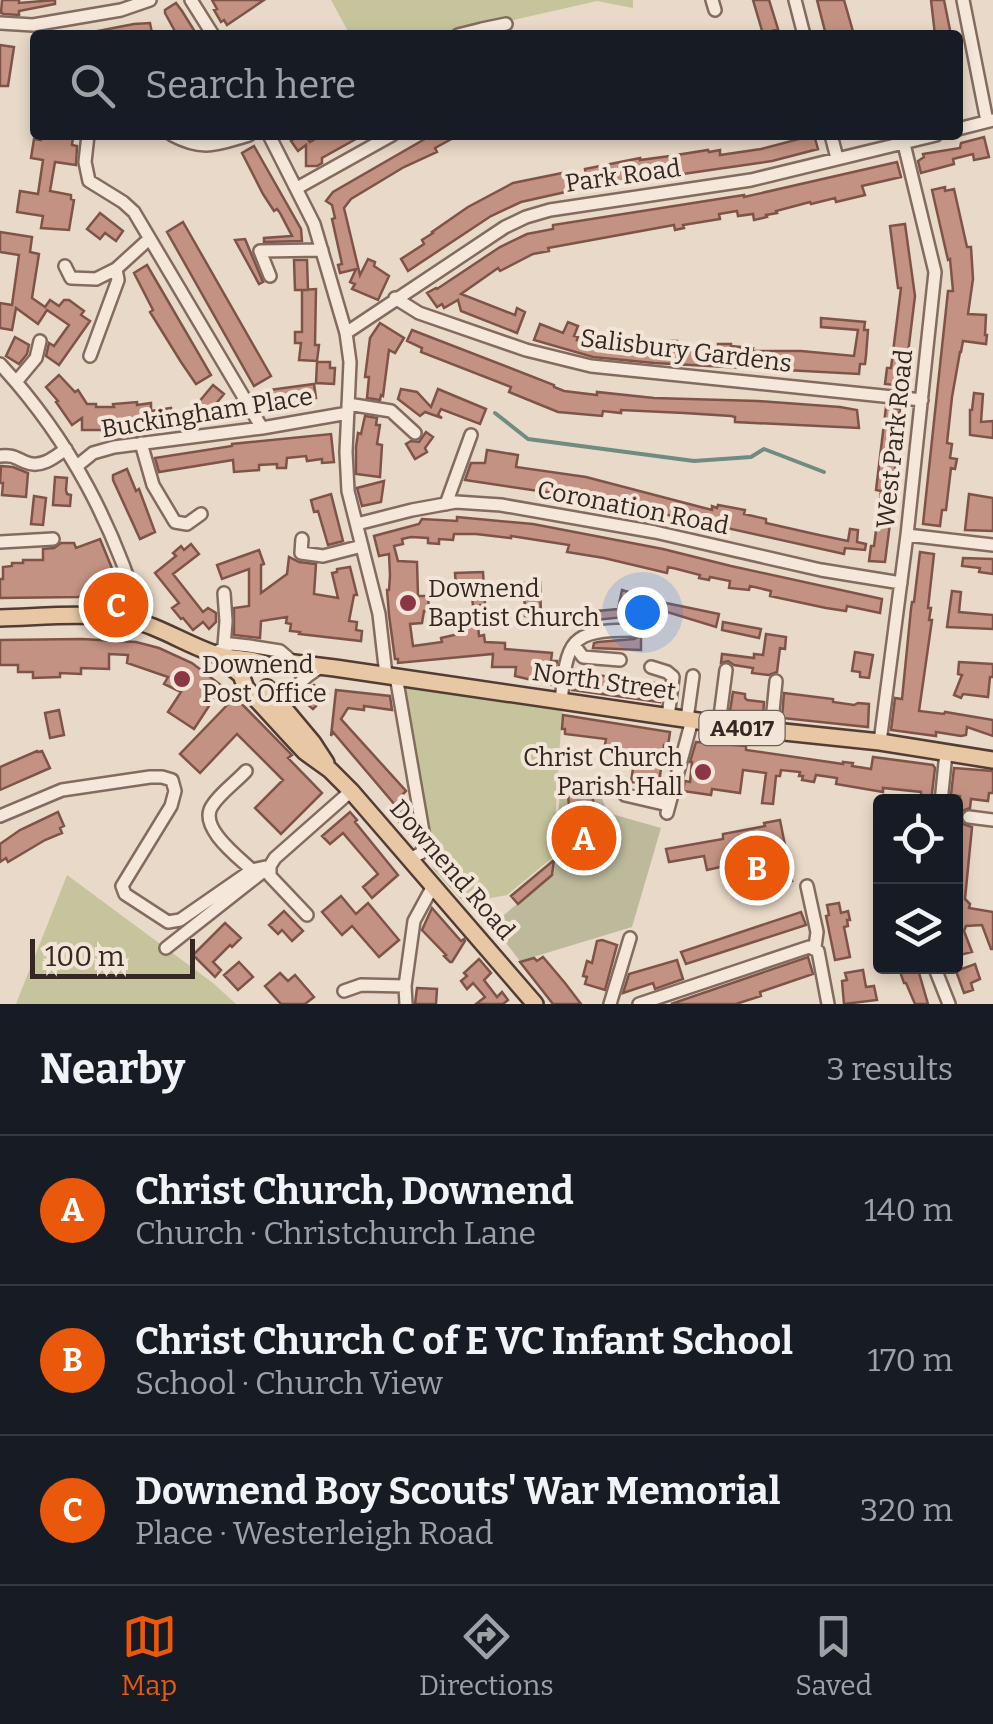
<!DOCTYPE html>
<html lang="en">
<head>
<meta charset="utf-8">
<style>
	:root { --surface:#171b24; --page:#20242c; --text:#f1f3f6; --muted:#9ea1a6; --line:#363941; --accent:#ea580c }
	body { margin:0; font-family:Bitter,serif; background:var(--page); color:var(--text) }
	.controls { position:absolute; right:30px; bottom:30px; display:grid; overflow:hidden; border-radius:10px; box-shadow:0 5px 15px #0003 }
	.controls button { width:90px; height:90px; display:grid; place-items:center; padding:0; border:0; border-bottom:2px solid var(--line); background:var(--surface); color:var(--text); font:50px sans-serif }
	.scale { position:absolute; left:30px; bottom:25px; width:165px; box-sizing:border-box; padding-left:10px; border:5px solid #352721; border-top:0; font-size:28px; line-height:35px; white-space:nowrap; color:#352721; -webkit-text-stroke:8px #f2e5d7; paint-order:stroke }
	.you { position:absolute; left:642px; top:612px; width:35px; height:35px; margin:-25px; border:8px solid #fff; border-radius:50%; background:#1a73e8; box-shadow:0 0 0 15px #1a73e833 }
	.badge { display:grid; place-items:center; width:65px; height:65px; border-radius:50%; background:var(--accent); color:#fff; font-size:32px; font-weight:700 }
	.pin { position:absolute; translate:-50% -50%; border:5px solid #fff; box-shadow:0 2px 10px #0006 }
	.list { margin:0; padding:0; list-style:none }
	h2 { display:flex; justify-content:space-between; align-items:center; height:130px; margin:0; padding:0 40px; font-size:42px }
	h2 small { font-size:32px; font-weight:400; color:var(--muted) }
	.list li { display:grid; grid-template-columns:65px 1fr auto; gap:30px; align-items:center; box-sizing:border-box; height:150px; padding:0 40px; border-top:2px solid var(--line) }
	.list b { display:block; font-size:38px; white-space:nowrap }
	.list p { margin:0; font-size:32px; white-space:nowrap; color:var(--muted) }
	.list em { font-size:32px; font-style:normal; color:var(--muted) }
	.icon { flex:none; width:55px; height:55px; fill:none; stroke:currentColor; stroke-width:2; stroke-linecap:round; stroke-linejoin:round }
	.map { position:relative; flex:none; width:993px; height:1004px; overflow:hidden }
	.search { position:absolute; background:var(--surface); box-shadow:0 5px 15px #0003; left:30px; right:30px; top:30px; height:110px; display:flex; align-items:center; gap:25px; box-sizing:border-box; padding:0 35px; border-radius:10px; color:var(--muted); font-size:38px }
	.sheet { height:580px; background:var(--surface) }
	nav { display:flex; justify-content:space-around; align-items:center; box-sizing:border-box; height:140px; border-top:2px solid var(--line); background:var(--surface); font-size:28px; color:var(--muted) }
	nav a { display:grid; justify-items:center; gap:5px }
	nav .on { color:var(--accent) }
	.map>svg:first-child { display:block }
</style>
</head>
<body>
<div class="map">
<svg width="993" height="1004" viewBox="0 0 993 1004">
	<rect width="100%" height="100%" fill="#e9d9c8"/>
	<path fill="#c6c49d" d="M331,0H633V8L597,1L448,35H350Z
		M407,685L562,711L553,857L507,895L464,903L433,869L403,693Z
		M67,875L213,983L236,1004H16Z"/>
	<path fill="#bcba9b" d="M561,776L594,780L608,813L661,828L632,927L520,961L492,925L554,873Z"/>
	<g fill="none" stroke-linecap="round" stroke-linejoin="round">
		<path stroke="#708b80" stroke-width="4" d="M495,413L528,439L694,461L751,457L764,449L824,472"/>
	</g>
	<path fill="#c39282" stroke="#7f5448" stroke-width="2.5" d="M2,0H19V3L55,0V4L19,11V15L4,14L1,13Z
		M212,0H264L227,25L224,20L221,22L214,10L217,9Z
		M753,0H769L778,29L763,34Z
		M817,0H844L854,35H826Z
		M931,0H944L951,35H935Z
		M176,3L182,11L197,35H177L165,13V10Z
		M150,23L152,33L99,35L98,31L134,24Z
		M0,45L14,47L8,86H0Z
		M42,135L73,137L72,145L77,146L76,165L55,162L50,191L71,195V199L74,200L69,230L41,228L43,216L17,212L20,191L38,194L43,160L31,158L34,139L41,140Z
		M299,135H305L310,142L322,135H363L322,158V163L317,166H306V145L298,151L291,141Z
		M429,135H459L435,148L437,152L404,167L351,199L344,208L360,275L368,259L375,262L374,266L389,276L378,300L352,289L355,284L350,282L356,269L340,273L338,265L342,264L332,219L335,218L332,205L326,201L333,192L423,140L422,139Z
		M814,135L818,149L772,161L579,189L521,202L491,216L408,271L401,259L424,244L422,240L433,233L432,232L468,207L513,183L567,172L568,178L586,175L585,169L640,158V160L670,156L708,150L709,152L720,150V155L761,149Z
		M984,137L989,157L974,160L973,154L953,159L954,164L921,173L918,161L924,157L923,154L960,148L961,143Z
		M254,146L301,229L302,241L264,242V238L292,236L280,213L277,209L274,211L263,194L242,153Z
		M897,162L901,177L862,186L865,195L836,202L835,198L811,204L810,202L776,211L777,213L766,215L767,217L754,220L753,214L738,216L737,211L719,214L720,219L683,225L684,228L675,230L674,225L548,248L549,251L533,254L500,271L498,268L461,294L515,315L517,308L525,312L517,333L461,311L458,300L444,308L442,304L437,307L427,293L436,288L437,289L500,247L527,234L553,229V225L744,195V197Z
		M945,187V191L954,189L967,247H971L973,279L968,314L986,315L985,335H987L986,344L963,341L961,352H960L952,397L947,443L952,444L950,458L957,459L955,469L951,468L946,510H942L940,526L923,524L948,291H953L950,259L948,260L932,190Z
		M100,213L123,231L116,241L105,233L100,239L87,229Z
		M183,222L271,376L254,386L167,232Z
		M905,224L915,296L904,386L885,384L887,368H891L901,288H898L890,226Z
		M0,232L32,237L30,252L39,254L32,298L45,307L50,300L59,306L64,300H69L84,311L81,315L90,321L59,365L46,356L49,343L54,346L69,325L47,310L38,324L16,308L12,330L0,328V303L12,305L19,255L0,252Z
		M245,239L263,282L259,284L235,240Z
		M294,260H307L308,290H295Z
		M147,265L211,375L196,384L181,362L150,312L153,310L134,273Z
		M316,289L315,345H319L317,361L299,360L301,343H295V332H302V290Z
		M821,318L865,322L864,330H868L866,356L865,364H860L859,374L654,363L593,357L534,340L540,324L563,333L568,322L578,326L574,336L578,337L577,340L592,342L623,340H632V344L652,345L664,344V341H677V347L718,349V344H731V346L753,348L752,351H801L854,356L858,330L821,327Z
		M380,323L404,338L395,353L389,350L383,396L381,395L380,400L367,398L369,377H365L370,338Z
		M412,330L554,385V387L564,391L597,395V392L654,398L758,401L840,407L857,410L859,428L735,422V417L731,416L684,413L621,410V413L603,411L602,416L558,412L509,392L511,387L421,352L422,348L407,341Z
		M15,337L29,345L27,354L19,364L6,356Z
		M317,362H330V368H335L334,384L316,383Z
		M59,375L75,392L78,390L87,404H96V407H114L113,404L137,402V405L151,403V411L171,408L174,428L164,429V426L106,434V430H82V418L72,425L56,402L58,401L46,387Z
		M314,384L316,398L271,405L269,390Z
		M213,385L224,394L204,418L193,409Z
		M401,389L417,392L431,407L438,389L486,409L480,424L441,409L438,415L442,418L425,412L420,416L398,399Z
		M974,393L983,394L981,422L993,421V438L970,435V410H972Z
		M886,407L900,409L899,415H903L899,429L895,469H897L885,562L869,561L871,546H874L881,491L876,490Z
		M365,416L377,418L376,425H380L377,444L382,445L380,477L356,474V447L358,433L361,434Z
		M426,432L433,437L425,448L427,452L415,459L406,444L411,441L419,442Z
		M331,434L334,462L322,463V459L307,461L306,456L287,458L286,468H277V464L259,465V470L234,472L233,460L159,472L155,458L232,446V444Z
		M487,450L518,455L516,467L586,477L712,510V506L717,508L718,505L745,510L744,514L766,519V523L819,535L848,541L850,529L858,530L857,542L866,544L865,550L845,548L844,554L605,501V503L559,494L465,480L471,463H485Z
		M1,466L13,467L28,473L26,497L2,495L3,483H0Z
		M127,469L136,491L139,489L155,532L140,539L113,480V475Z
		M55,477L67,478L66,490L67,494L71,495L70,506L53,505Z
		M384,481L381,502L362,506L357,488Z
		M331,494L343,541L328,545L318,511L314,512L311,500Z
		M969,494L993,498V531L965,530Z
		M34,496L46,498L43,525L31,524Z
		M457,517L533,524L663,549L731,566L882,599L880,613L847,606L846,611L826,608L770,596L771,591L750,586L749,590L729,588L730,581L710,577L709,580L699,578L700,575L677,569L668,567L667,573L604,558L567,552L569,545L511,536V538L476,534H454L453,540L439,539V544L428,543V538L411,537L402,539L403,544L394,546L398,561L417,562L418,596H428L429,611H424L422,623L410,624L413,646L442,642L441,638L463,633L461,614L477,613L479,636L484,635L485,642L505,643V649L552,653L551,661H557L553,685L515,676L516,667H492L493,654L398,663V659H395L389,615L387,590H389L390,575L389,554L379,556L374,536L419,524L422,519L457,521Z
		M100,539L118,583L93,595L78,597L0,598V579H3V567L12,566V563H23V560H43V549L54,548L61,543H74L76,548Z
		M191,544L199,554L173,574L203,612L208,608L216,613V622L209,629L203,622L193,630L183,618L181,619L172,608L179,603L155,573L176,556L173,553L181,546L184,550Z
		M259,550L264,564L261,565V593L287,574L289,557L299,562L316,564L314,594L338,598L332,573L337,572V569L350,567L357,595H354L349,621L357,622L356,630L362,631L361,641L299,634L300,632L290,631L291,624L286,623L287,617L261,621L260,638L234,635V608L249,606V569L222,579L217,565Z
		M920,552L934,554L928,608H931L929,620H932L919,711L944,714L945,712L993,720V736L967,727L966,735L961,736L936,732V736L891,730L895,698L902,699L911,609L912,602H914Z
		M963,558L993,559V574L979,572L980,568L962,566Z
		M483,572L485,605L473,606L471,585L456,586L455,573Z
		M540,582L541,616H525L524,583Z
		M622,590L661,602L719,614L716,627L664,611L634,605L635,616L566,623L565,614L618,609Z
		M952,591L961,592L959,612L993,615V629L947,627Z
		M723,622L761,629L759,638L722,630Z
		M766,634L786,637L785,649L780,648L777,672L769,675L752,673L753,668L734,665L728,661L721,663L722,654L754,658V654L763,655Z
		M641,636V650L593,648L594,643L598,642L634,639Z
		M82,639L136,642L159,648L192,663L222,686L194,729L168,712L181,692L164,684L168,677L127,663L128,655L109,654V669L81,668V674L60,673V677L33,678V672H18V665H0V640Z
		M855,652L873,655L869,678L860,677V672L852,671Z
		M959,662L993,664V677H990L988,697L963,694L961,698L954,695L962,675L958,674Z
		M574,672L663,684L660,702L572,690Z
		M314,685L328,694L313,709L300,698L310,686L312,688Z
		M336,690L390,696L392,710L364,706V710L348,708L341,719L406,791L400,797L409,808L415,840L395,817L401,812L333,732L331,736Z
		M733,692L745,694V698L747,700L764,702L763,716L730,711Z
		M784,693L833,699V702L854,705L858,703L869,704L868,727L782,718Z
		M235,697L292,755L288,758L322,793L281,834L255,808L283,780L237,734L200,773L180,754Z
		M59,710L64,735L50,738L45,713Z
		M563,715L670,732L668,746L664,745L659,784L631,782L635,755L604,750L606,739L565,734V729H562Z
		M696,742L746,746V750L843,764V762L853,763L852,766L871,769L873,757L933,765L935,768L931,802H921V792L883,788V792L836,784L837,778L816,775L814,782L802,780L803,776H799L800,772L781,770L780,776H776L773,804L762,803L766,773L743,770L740,793L712,789L711,795L683,791L685,781L690,782L692,762H690Z
		M37,751L38,752L42,751L50,768L0,790V767Z
		M954,768L993,771V793H989L988,801L971,799L970,808L962,811L960,817L963,824L972,827L965,899L970,904L969,908L993,912V949H991L982,925L966,926L964,931L972,952L956,956V813L957,814L960,796L951,795Z
		M592,792L600,857L574,860L568,795Z
		M58,812L64,826L60,828L62,833L45,840L8,862L6,858L0,862V844L20,830Z
		M350,812L357,820L355,822L398,875L372,898L363,887L378,874L343,833L330,844L322,836Z
		M780,820L792,881L777,884L775,875L733,883L729,865L707,870L704,856L669,862L666,849L723,839V834L765,826L764,823Z
		M554,860L552,875L518,904L511,896Z
		M341,896L356,914L368,903L399,940L379,957L352,926L342,935L322,912Z
		M839,903L841,913L848,911L850,920H847L848,926L844,927L850,957L835,960L826,916L829,915L827,905Z
		M432,908L461,941L464,939L465,941L452,962H450L444,956L446,955L422,930Z
		M284,911L303,931L292,941L282,930L278,934L269,925Z
		M801,912L806,925L686,964L681,952Z
		M225,923L241,938L232,947L230,945L213,962L221,970L215,977L193,955Z
		M602,940L617,945L605,990L585,984L587,977L583,976L587,961L592,963L597,941Z
		M543,957L565,983L581,1004H553L520,962L534,958L537,961Z
		M808,957L813,974L760,992L761,996L736,1004H671Z
		M479,959L491,973L484,980L497,997L502,992L508,1000L503,1004H476L485,997L473,983L467,989L461,981L467,976L464,973Z
		M677,960L683,979L655,989L653,983L623,993L629,974Z
		M239,962L253,977L238,990L224,975Z
		M975,964L980,979L971,983L973,990L964,993L956,971Z
		M898,966H917L928,1004H915L906,983H904Z
		M863,970L866,987L874,986L877,1000L844,1004L842,981L847,980L845,973Z
		M280,973L288,981L295,975L314,997L305,1004H281L265,986Z
		M417,988L437,989L436,1004H415Z"/>
	<g fill="none" stroke-linecap="round" stroke-linejoin="round">
		<g stroke="#836c5f" stroke-width="16">
			<path id="minor" d="M191,0L213,35
				M712,0L715,10
				M795,0L804,35
				M963,0L987,121
				M0,23L33,25L121,10L150,0
				M458,35L482,29
				M483,35L482,29L506,24
				M958,129L993,120
				M88,135L85,162L89,181L123,202L134,212L262,428
				M172,135C204,152 217,144 249,135
				M269,135L314,224L346,333L350,362L346,452L348,491L379,614L386,675
				M831,135L837,158
				M297,188L392,135
				M65,266L71,278L96,279L116,269L149,239
				M270,276L260,251L322,250
				M395,298L419,313L526,350L591,366L922,400
				M346,333L505,227L526,217L550,210L751,180L936,135
				M90,356L118,280L116,269
				M0,364C70,440 114,525 143,624
				M16,382L36,358L40,341
				M348,404L391,411L415,433
				M141,443L153,485L175,522L187,524L201,514
				M0,456C13,455 14,457 25,462C40,469 54,458 66,449
				M77,466L93,453L114,447L262,428L348,413
				M446,504L471,435
				M357,524L412,510L456,502L501,505L655,532L821,570L901,583
				M907,535L993,545
				M302,539L301,553L323,556L362,546
				M0,542L53,539
				M224,593L226,621L224,646
				M574,645L583,657L620,660
				M214,653L231,644L249,646L280,651L294,663
				M651,667L667,672L673,677L668,717
				M396,676L425,843L421,853L410,859
				M561,702C567,640 569,630 634,630
				M284,710C291,688 303,678 322,666
				M687,719L693,676
				M719,724L726,670
				M771,731L776,681
				M880,742L907,535L935,272L904,144
				M246,771C236,782 220,793 212,806C198,827 238,857 252,870
				M625,795L668,805
				M941,802L946,753
				M667,813L692,720
				M0,816L62,790L150,777H162L172,780L175,791L171,806L122,886L125,894L168,922L180,920L252,870L270,866
				M969,817L993,820
				M807,886L817,932L815,947
				M307,915L270,876V866L275,858L351,791
				M166,948L265,870
				M934,966L949,1004
				M344,991L361,985L405,986
				M406,1004L405,986L414,921L433,886
				M610,1004L630,938
				M639,1004L809,947L818,951L828,1004"/>
		</g>
		<g stroke="#523c33" stroke-width="20">
			<path id="major" d="M0,618C41,617 86,612 127,619C158,625 185,644 215,654C232,660 254,657 268,666
				M217,655L241,675L246,688L291,737L305,752L330,770L351,791L535,1004
				M268,666L294,663L335,668L746,728L880,742L993,760
				M267,688L313,743L326,763"/>
		</g>
		<use href="#minor" stroke="#f5e8da" stroke-width="11"/>
		<use href="#major" stroke="#e8c7a5" stroke-width="15"/>
	</g>
	<g fill="#8b3645" stroke="#f2e5d7" stroke-width="4">
		<circle cx="408" cy="603" r="10"/>
		<circle cx="182" cy="679" r="10"/>
		<circle cx="703" cy="772" r="10"/>
	</g>
	<g text-anchor="middle" dominant-baseline="central" stroke-width="8" stroke-linejoin="round" paint-order="stroke">
		<rect fill="#f2e5d7" stroke="#6e6058" stroke-width="2.5" x="699.5" y="711" width="85" height="34" rx="8"/>
		<g font-size="22" font-weight="bold" fill="#352721">
			<text x="742" y="728">A4017</text>
		</g>
		<g font-size="25" fill="#352721" stroke="#f2e5d7">
			<text transform="translate(623 176) rotate(-8)">Park Road</text>
			<text transform="translate(686 351) rotate(7)">Salisbury Gardens</text>
			<text transform="translate(207 413) rotate(-9)">Buckingham Place</text>
			<text transform="translate(895 439) rotate(-84)">West Park Road</text>
			<text transform="translate(633 508) rotate(11)">Coronation Road</text>
			<text transform="translate(604 682) rotate(8)">North Street</text>
			<text transform="translate(452 870) rotate(49)">Downend Road</text>
		</g>
		<g font-size="25" fill="#352721" stroke="#f2e5d7" text-anchor="start">
			<text x="428" y="589">Downend<tspan x="428" dy="29">Baptist Church</tspan></text>
			<text x="202" y="665">Downend<tspan x="202" dy="29">Post Office</tspan></text>
			<text x="683" y="758" text-anchor="end">Christ Church<tspan x="683" dy="29">Parish Hall</tspan></text>
		</g>
	</g>
</svg>
<div class="controls">
<button><svg class="icon" aria-label="locate" viewBox="0 0 24 24"><circle cx="12" cy="12" r="6"/><path d="M12 2v4M12 18v4M2 12h4M18 12h4"/></svg></button>
<button><svg class="icon" aria-label="layers" viewBox="0 0 24 24"><path d="M12 4l9 5-9 5-9-5zM3 14l9 5 9-5"/></svg></button>
</div>
<div class="scale">100 m</div>
<div class="you"></div>
<div class="pin badge" style="left:584px;top:838px">A</div>
<div class="pin badge" style="left:757px;top:868px">B</div>
<div class="pin badge" style="left:116px;top:605px">C</div>
<div class="search"><svg class="icon" aria-label="search" viewBox="0 0 24 24"><circle cx="10" cy="10" r="6"/><path d="M15 15l6 6"/></svg>Search here</div>
</div>
<section class="sheet">
<h2>Nearby<small>3 results</small></h2>
<ul class="list">
<li><span class="badge">A</span><div><b>Christ Church, Downend</b><p>Church · Christchurch Lane</p></div><em>140 m</em></li>
<li><span class="badge">B</span><div><b>Christ Church C of E VC Infant School</b><p>School · Church View</p></div><em>170 m</em></li>
<li><span class="badge">C</span><div><b>Downend Boy Scouts' War Memorial</b><p>Place · Westerleigh Road</p></div><em>320 m</em></li>
</ul>
</section>
<nav>
<a class="on"><svg class="icon" aria-label="map" viewBox="0 0 24 24"><path d="M3 6l6-2 6 2 6-2v14l-6 2-6-2-6 2zM9 4v14M15 6v14"/></svg>Map</a>
<a><svg class="icon" aria-label="directions" viewBox="0 0 24 24"><path d="M12 3l9 9-9 9-9-9zM9 14v-3h6M13 9l2 2-2 2"/></svg>Directions</a>
<a><svg class="icon" aria-label="saved" viewBox="0 0 24 24"><path d="M7 4h10v16l-5-4-5 4z"/></svg>Saved</a>
</nav>
</body>
</html>
